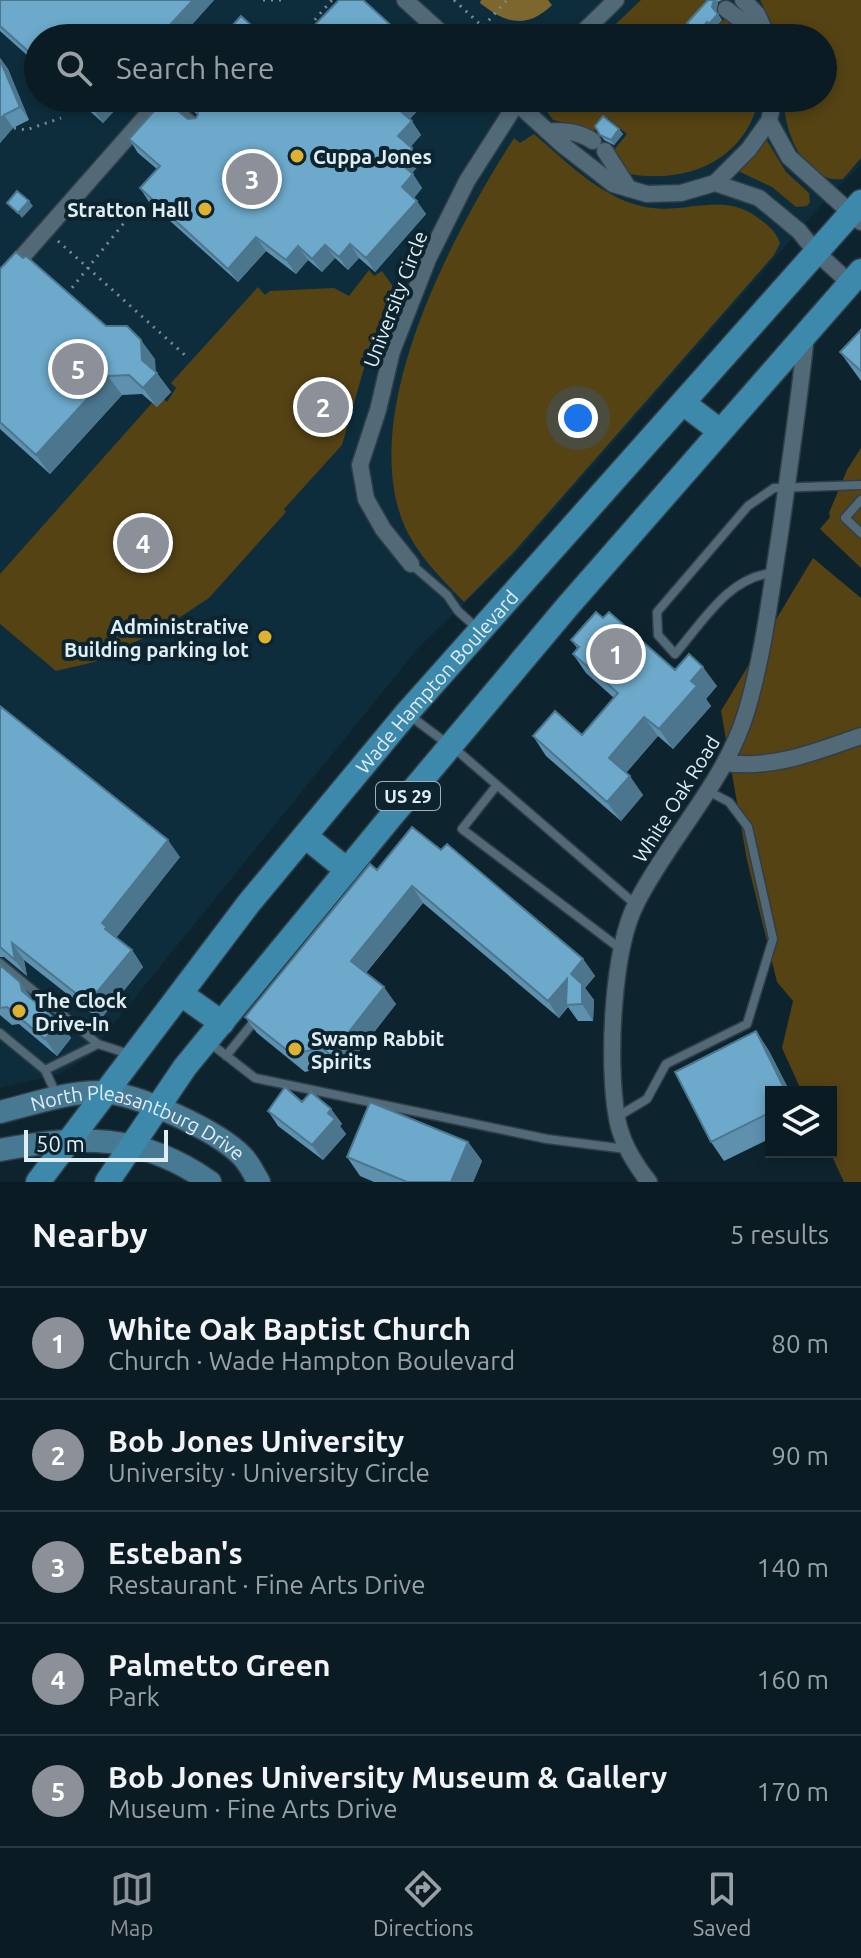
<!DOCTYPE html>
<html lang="en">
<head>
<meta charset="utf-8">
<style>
	:root { --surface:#0a1b23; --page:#182830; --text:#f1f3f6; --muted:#99a1a6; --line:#2a3941; --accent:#8c9099 }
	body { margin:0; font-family:Ubuntu,sans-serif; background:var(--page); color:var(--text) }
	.controls { position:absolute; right:24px; bottom:24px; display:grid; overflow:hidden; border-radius:0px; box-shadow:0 4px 12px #0003 }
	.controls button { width:72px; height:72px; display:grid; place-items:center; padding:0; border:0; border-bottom:2px solid var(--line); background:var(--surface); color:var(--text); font:40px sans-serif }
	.scale { position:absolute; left:24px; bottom:20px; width:144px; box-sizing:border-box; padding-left:8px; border:4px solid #dfedf4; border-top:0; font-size:22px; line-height:28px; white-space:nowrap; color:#dfedf4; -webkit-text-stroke:6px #0d242f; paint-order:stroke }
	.you { position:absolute; left:578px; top:418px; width:28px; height:28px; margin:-20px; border:6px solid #fff; border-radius:50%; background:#1a73e8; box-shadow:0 0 0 12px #1a73e833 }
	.badge { display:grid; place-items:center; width:52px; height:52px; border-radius:50%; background:var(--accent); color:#fff; font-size:26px; font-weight:700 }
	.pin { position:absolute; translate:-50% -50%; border:4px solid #fff; box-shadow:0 2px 8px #0006 }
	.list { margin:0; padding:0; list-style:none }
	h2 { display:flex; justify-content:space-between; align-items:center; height:104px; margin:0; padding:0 32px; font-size:34px }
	h2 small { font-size:26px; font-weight:400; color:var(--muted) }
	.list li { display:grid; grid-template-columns:52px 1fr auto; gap:24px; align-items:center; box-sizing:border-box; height:112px; padding:0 32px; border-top:2px solid var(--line) }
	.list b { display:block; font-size:30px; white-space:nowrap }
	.list p { margin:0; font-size:26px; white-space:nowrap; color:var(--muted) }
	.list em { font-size:26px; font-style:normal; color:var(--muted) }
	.icon { flex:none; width:44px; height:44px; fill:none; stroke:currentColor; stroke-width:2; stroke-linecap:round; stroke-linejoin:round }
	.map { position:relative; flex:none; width:861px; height:1182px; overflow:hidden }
	.search { position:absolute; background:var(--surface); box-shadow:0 4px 12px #0003; left:24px; right:24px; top:24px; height:88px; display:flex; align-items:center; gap:20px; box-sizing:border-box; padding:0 28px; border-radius:44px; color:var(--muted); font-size:30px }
	.sheet { height:664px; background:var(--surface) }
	nav { display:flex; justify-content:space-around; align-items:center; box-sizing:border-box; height:112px; border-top:2px solid var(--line); background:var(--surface); font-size:22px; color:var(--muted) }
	nav a { display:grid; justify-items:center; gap:4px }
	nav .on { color:var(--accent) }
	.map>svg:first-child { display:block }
</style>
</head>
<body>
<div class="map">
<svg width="861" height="1182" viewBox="0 0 861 1182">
	<rect width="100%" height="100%" fill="#0d242f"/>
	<path fill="#0d2d3c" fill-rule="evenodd" d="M0,0H861V165L831,194L514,556L419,647L107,1032L90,1056L59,1074L0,1088ZM38,38H823V98H38Z"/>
	<path fill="#554314" d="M641,0H708L694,17L709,32L727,17L751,38H601Z
		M760,0H861V158L843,179C804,184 783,129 784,98H823V38H779Z
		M546,98H759C746,160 688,184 630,174L614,150L627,134L608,118L592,133L582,127L553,120L546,110Z
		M534,134C566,161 599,196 641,206C685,217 723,188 761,220C770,227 776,232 780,243L774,255L513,553L464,602C439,576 411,549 400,514C363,400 454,232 514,138L520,143Z
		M766,139L786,172L809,193L810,202L807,206L796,207L772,187L738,171Z
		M369,270L374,276L382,271L392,285V291L368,354L342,445L284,509L286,512L209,598L162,629L94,662L56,671L0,624V574L152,403L157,407L164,399L167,402L176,388L171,383L258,287L265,295L270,291L334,288L349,296Z
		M861,448V568L820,529L830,517L829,513L847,470Z
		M813,558L861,598V1182H844L830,1152L831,1092H802L782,1048L793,1001L777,982L747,860L721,711Z"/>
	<path fill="#7d672f" d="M481,0H548L552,5C526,30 505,23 480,3Z"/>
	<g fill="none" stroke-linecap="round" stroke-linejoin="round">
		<g stroke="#313e48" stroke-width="11">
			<path id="lane" d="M166,98L199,126
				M861,500L845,518L861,533
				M411,564L447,595L458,611L479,630
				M773,573C729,576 702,623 675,654L658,635L657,612L748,506L774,488L861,485
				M409,715L461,754L635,904
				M497,785L462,829L622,950
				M0,963L98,1044L129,1054
				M0,1033L45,1070L57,1096
				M210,1043L255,1078L547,1139L626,1149
				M226,1056L256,1019
				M45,1070L98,1044
				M617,1117L647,1099L666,1064L747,1024L773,939L748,827L729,802L708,791"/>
		</g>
		<g stroke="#313e48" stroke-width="19">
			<path id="street" d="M405,0L447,38
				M743,0L757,14L768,38
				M726,9L746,24L765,30
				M577,38L616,0
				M511,98L564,146L613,184L647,194L681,193L715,183L749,149L769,121L774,98
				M769,121L789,157L861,222
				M547,131C565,131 578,131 593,141
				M605,151L629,189
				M715,183L759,198L799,231L816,252L850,283
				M0,282L162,98
				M411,564L383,529L366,499L360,465L378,410L392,351L428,259L467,181L520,98
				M725,763C775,769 814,752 861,736
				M649,1182C634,1163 621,1142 617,1118C607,1064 612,949 637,902C670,837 724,784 746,713C763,657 770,597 779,540C789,471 799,403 806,335"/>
		</g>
		<g stroke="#313e48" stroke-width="25">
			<g id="secondary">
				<path id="s1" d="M0,1112C33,1104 69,1091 103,1092C138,1094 218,1131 242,1156C249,1163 254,1174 259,1182"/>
				<path d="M0,1150C81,1135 140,1133 210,1182"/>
			</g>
		</g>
		<g stroke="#313e48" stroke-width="27">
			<g id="primary">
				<path d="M683,403L720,431"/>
				<path d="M305,836L347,870"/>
				<path d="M181,994L222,1023"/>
				<path id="s2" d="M38,1182L249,903L406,714L861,202"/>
				<path d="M107,1182L185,1067L389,819L567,607L861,271"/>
			</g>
		</g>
		<path stroke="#798b94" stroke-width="3" stroke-dasharray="2 6" stroke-linecap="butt" d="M263,0H282
			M454,0L483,27
			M478,32L507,0
			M249,38L257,29L266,38
			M299,38L332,0
			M14,128L26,130L61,118
			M58,241L186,356
			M67,294L140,203"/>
		<use href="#lane" stroke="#526a78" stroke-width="8"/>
		<use href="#street" stroke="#526a78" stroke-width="16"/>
		<use href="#secondary" stroke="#487992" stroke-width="22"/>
		<use href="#primary" stroke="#3d89ac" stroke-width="24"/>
	</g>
	<path fill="#5d91ae" d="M0,0H214L180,38H38V65L0,31Z
		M708,0H722L718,2L716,12L722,20L713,29L711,27L701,38L690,28L687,23Z
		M0,58L8,69L29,120L13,128L0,143Z
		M75,98H126L103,123Z
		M179,98H429L410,119L421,135L410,147L422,162L412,173L422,188L414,198L426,214L375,272L359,258L348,270L335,258L322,272L308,260L296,274L266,251L238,282L149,202L140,188L157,169L138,153L129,139L188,119L196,118L198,115L183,103Z
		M595,126L619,129L623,134L614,145L604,140Z
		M0,269L106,326L155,359V371L171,392L157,407L142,394L122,395L50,474L0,429Z
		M861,330V381L840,352Z
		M603,618L675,670L717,686L706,699L711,706L673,749L658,736L626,773L643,795L621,821L546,756L533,736L582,735L614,698L586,673L573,654L577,648L571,640Z
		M0,706L180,857L116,938L132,950L143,967L100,1020L24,960L27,976L4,957H0Z
		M441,850L583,959L595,976L585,988L594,1000L593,1021H578L568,1007L559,1018L423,903L366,973L396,1004L343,1072L333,1064L305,1072L257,1033L245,1017L377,870Z
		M0,965L32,999L59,1022L71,1038L57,1056L19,1024L12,1025L0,1015Z
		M756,1031L769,1051L790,1092H771V1138L724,1161L711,1142Z
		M302,1102L331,1109L342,1124L340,1126L346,1134L323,1160L278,1126L268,1111Z
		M468,1142L482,1161L473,1182H374L360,1176L347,1157Z"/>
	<path fill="#4c768d" d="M193,0H214L180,38H158Z
		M714,0H716L718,2L716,13L712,7Z
		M718,14L722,20L713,29L709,24Z
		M707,22L711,27L701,38L698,33Z
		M0,58L8,69L29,120L20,107Z
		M104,98H126L103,123L94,110Z
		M407,98H429L407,122L398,109Z
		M4,115L13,128L0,143V119Z
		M412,121L421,135L408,150L398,136Z
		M619,129L623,134L614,145L611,140Z
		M412,148L422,162L409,176L400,163Z
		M413,174L422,188L411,201L402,187Z
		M29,201L33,206L22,218L18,213Z
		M417,201L426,214L375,272L366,258Z
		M256,237L266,251L238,282L228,269Z
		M350,244L359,258L348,270L339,257Z
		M325,245L335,258L322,272L312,259Z
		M298,246L308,260L296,274L286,260Z
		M141,340L155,359L156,374L157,373L171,392L157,407L143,388Z
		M108,376L122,395L50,474L36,455Z
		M703,667L717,686L706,699L711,706L673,749L659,729L691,681Z
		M644,717L658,736L622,777L609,758Z
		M630,776L643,795L621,821L607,802Z
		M168,840L180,857L115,939L117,946L102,923Z
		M412,886L423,903L362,977L351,961Z
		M12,943L24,960L27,976L15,960Z
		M132,950L143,967L100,1020L88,1003Z
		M583,959L595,976L585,988L594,1000L593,1021L582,1004L571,974Z
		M567,979L566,1005L568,1007L559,1018L548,1001Z
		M20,982L32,998L22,991Z
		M384,987L396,1004L343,1072L331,1055Z
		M59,1022L71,1038L57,1056L45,1039Z
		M756,1031L769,1051L790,1092H786Z
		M331,1109L342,1124L340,1126L346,1134L323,1160L312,1145Z
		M468,1142L482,1161L473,1182H451Z"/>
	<path fill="#6ca9ca" stroke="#4c768d" stroke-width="2" d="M0,0H193L158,38H38V60L0,26Z
		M339,0H363L405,38H302Z
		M708,0H714L712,7L718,14L709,24L707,22L698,33L687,23Z
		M241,16L265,38H221Z
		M0,60L20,107L4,115L0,119Z
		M81,98H104L94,110Z
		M184,98H407L398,109L412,121L398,136L412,148L400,163L413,174L402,187L417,201L366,258L350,244L339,257L325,245L312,259L298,246L286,260L256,237L228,269L140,188L160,166L129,139L164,100L188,119L196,118L198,114L197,109Z
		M603,116L619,129L611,140L600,135L595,126Z
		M17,191L29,201L18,213L7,203Z
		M16,252L23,258L26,256L106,326H127L141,340L142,360L157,373L143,388L129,375L108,376L36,455L0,422V269Z
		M861,330V371L840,352Z
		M596,612L603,618L609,612L675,670L689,654L703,667L691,681L697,686L659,729L644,717L609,758L630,776L607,802L533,736L555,711L582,735L618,693L573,654L579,647L571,640Z
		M0,706L168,840L102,923L107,927L105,929L132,950L88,1003L12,943L15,960L0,947Z
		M412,827L441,850L447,844L583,959L571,974L582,984V1004L566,1005L567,979L548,1001L412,886L351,961L384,987L331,1055L321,1047L293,1055L245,1017L370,864L377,870Z
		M0,965L20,982L22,991L59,1022L45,1039L7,1007L0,1008Z
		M756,1031L786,1092H771V1112L711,1142L675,1072Z
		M285,1087L302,1102L311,1092L331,1109L328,1113L335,1119L312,1145L268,1111Z
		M370,1102L468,1142L451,1182H407L347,1157Z"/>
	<g fill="#deb133" stroke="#0d242f" stroke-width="3">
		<circle cx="297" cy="156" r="8"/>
		<circle cx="205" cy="209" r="8"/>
		<circle cx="265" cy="637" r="8"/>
		<circle cx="19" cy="1011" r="8"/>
		<circle cx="295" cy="1049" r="8"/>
	</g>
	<g text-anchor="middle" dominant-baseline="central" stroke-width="8" stroke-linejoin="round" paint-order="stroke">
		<rect fill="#0d242f" stroke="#a0b1b9" stroke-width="2" x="376" y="782" width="64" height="28" rx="6"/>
		<g font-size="18" font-weight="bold" fill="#dfedf4">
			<text x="408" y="796">US 29</text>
		</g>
		<g font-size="20" font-weight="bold" fill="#dfedf4" stroke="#0d242f" text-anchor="start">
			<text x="313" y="156">Cuppa Jones</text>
			<text x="189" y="209" text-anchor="end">Stratton Hall</text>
			<text x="249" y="626" text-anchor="end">Administrative<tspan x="249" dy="23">Building parking lot</tspan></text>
			<text x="35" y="1000">The Clock<tspan x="35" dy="23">Drive-In</tspan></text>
			<text x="311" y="1038">Swamp Rabbit<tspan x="311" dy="23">Spirits</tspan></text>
		</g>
		<g font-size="20" fill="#dfedf4" stroke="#0d242f">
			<text transform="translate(395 299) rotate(-69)">University Circle</text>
			<text stroke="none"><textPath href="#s2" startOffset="640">Wade Hampton Boulevard</textPath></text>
			<text transform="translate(676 799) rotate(-58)">White Oak Road</text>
			<text stroke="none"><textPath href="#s1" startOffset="146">North Pleasantburg Drive</textPath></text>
		</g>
	</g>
</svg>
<div class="controls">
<button><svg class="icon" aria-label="layers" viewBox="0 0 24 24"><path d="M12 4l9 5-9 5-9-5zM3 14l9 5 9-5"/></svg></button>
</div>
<div class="scale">50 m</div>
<div class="you"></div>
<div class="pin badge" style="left:616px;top:654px">1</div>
<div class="pin badge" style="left:323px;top:407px">2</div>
<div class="pin badge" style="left:252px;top:179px">3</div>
<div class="pin badge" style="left:143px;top:543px">4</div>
<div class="pin badge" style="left:78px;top:369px">5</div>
<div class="search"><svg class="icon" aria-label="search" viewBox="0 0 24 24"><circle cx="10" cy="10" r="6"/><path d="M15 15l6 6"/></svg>Search here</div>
</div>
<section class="sheet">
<h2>Nearby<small>5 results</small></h2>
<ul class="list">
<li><span class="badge">1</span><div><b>White Oak Baptist Church</b><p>Church · Wade Hampton Boulevard</p></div><em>80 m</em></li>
<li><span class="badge">2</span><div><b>Bob Jones University</b><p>University · University Circle</p></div><em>90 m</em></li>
<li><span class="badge">3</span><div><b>Esteban's</b><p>Restaurant · Fine Arts Drive</p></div><em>140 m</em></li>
<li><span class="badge">4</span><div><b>Palmetto Green</b><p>Park</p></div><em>160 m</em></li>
<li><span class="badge">5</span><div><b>Bob Jones University Museum &amp; Gallery</b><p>Museum · Fine Arts Drive</p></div><em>170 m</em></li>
</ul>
</section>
<nav>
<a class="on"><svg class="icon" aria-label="map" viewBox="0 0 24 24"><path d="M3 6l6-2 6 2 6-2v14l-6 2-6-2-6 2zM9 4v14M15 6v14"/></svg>Map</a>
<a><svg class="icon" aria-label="directions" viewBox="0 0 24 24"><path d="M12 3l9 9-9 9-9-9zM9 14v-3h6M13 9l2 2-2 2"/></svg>Directions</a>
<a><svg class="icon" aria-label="saved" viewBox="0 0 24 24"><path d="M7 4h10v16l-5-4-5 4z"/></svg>Saved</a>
</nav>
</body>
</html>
